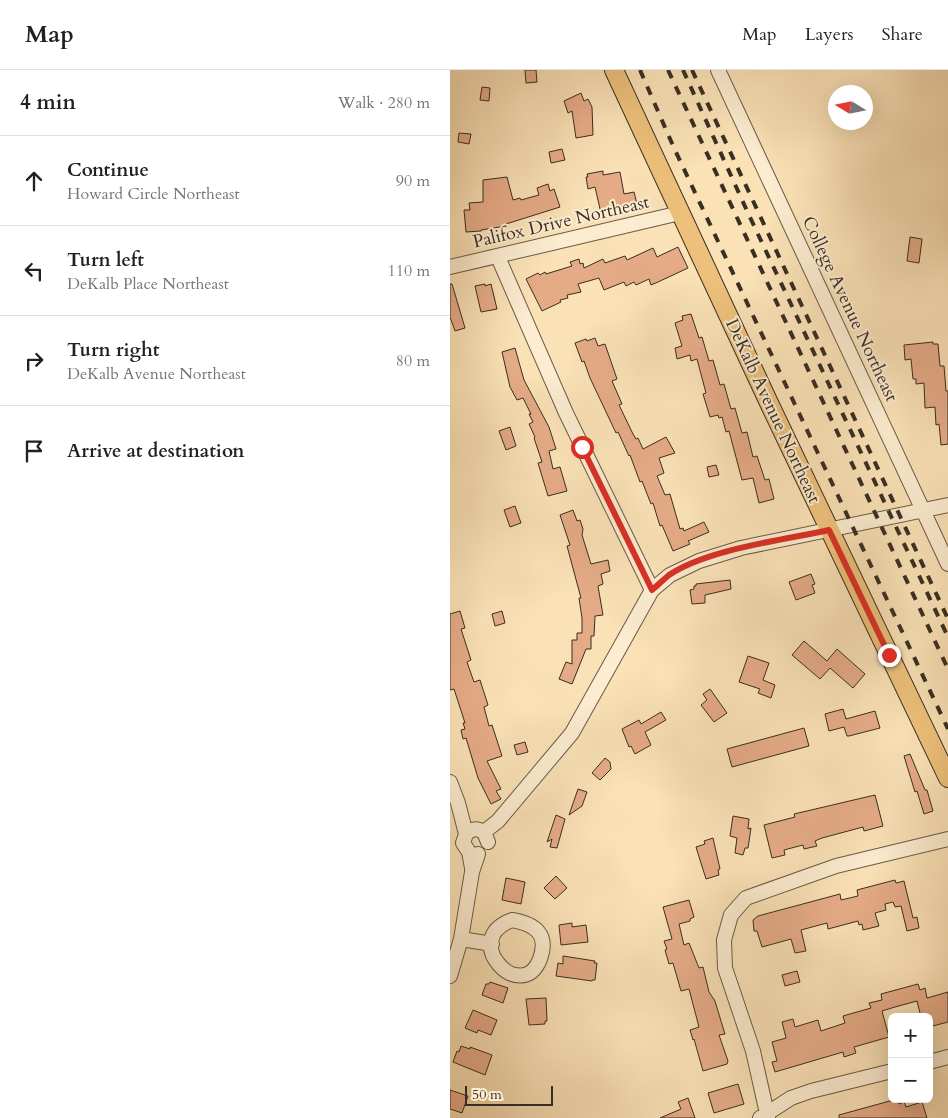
<!DOCTYPE html>
<html lang="en">
<head>
<meta charset="utf-8">
<style>
	:root { --surface:#fff; --page:#f2f2f2; --text:#202124; --muted:#757577; --line:#e0e0e0 }
	body { margin:0; font-family:Cardo,serif; background:var(--page); color:var(--text) }
	.controls { position:absolute; right:15px; bottom:15px; display:grid; overflow:hidden; border-radius:8px; box-shadow:0 5px 20px #0002 }
	.controls button { width:45px; height:45px; display:grid; place-items:center; padding:0; border:0; border-bottom:1px solid var(--line); background:var(--surface); color:var(--text); font:25px sans-serif }
	.compass { position:absolute; left:378px; top:15px; width:45px; height:45px; border-radius:50%; background:var(--surface); box-shadow:0 5px 20px #0002; rotate:280deg }
	.scale { position:absolute; left:15px; bottom:12px; width:88px; box-sizing:border-box; padding-left:5px; border:2px solid #392e22; border-top:0; font-size:14px; line-height:18px; white-space:nowrap; color:#392e22; -webkit-text-stroke:4px #fcecd0; paint-order:stroke }
	.stop { position:absolute; width:15px; height:15px; margin:-11px; border:4px solid #d93025; border-radius:50%; background:#fff }
	.stop.end { background:#d93025; border-color:#fff; box-shadow:0 1px 5px #0008 }
	.list { margin:0; padding:0; list-style:none }
	h2 { display:flex; justify-content:space-between; align-items:center; height:65px; margin:0; padding:0 20px; font-size:21px }
	h2 small { font-size:16px; font-weight:400; color:var(--muted) }
	.list li { display:grid; grid-template-columns:32px 1fr auto; gap:15px; align-items:center; box-sizing:border-box; height:90px; padding:0 20px; border-top:1px solid var(--line) }
	.list b { display:block; font-size:19px; white-space:nowrap }
	.list p { margin:0; font-size:16px; white-space:nowrap; color:var(--muted) }
	.list em { font-size:16px; font-style:normal; color:var(--muted) }
	.icon { flex:none; width:28px; height:28px; fill:none; stroke:currentColor; stroke-width:2; stroke-linecap:round; stroke-linejoin:round }
	.map { position:relative; flex:none; width:498px; height:1048px; overflow:hidden }
	header { display:flex; align-items:center; gap:30px; box-sizing:border-box; height:70px; padding:0 25px; background:var(--surface); border-bottom:1px solid var(--line) }
	header strong { font-size:24px }
	nav { display:flex; gap:28px; margin-inline-start:auto; font-size:18px }
	main { display:flex }
	aside { flex:1; background:var(--surface) }
	.map>svg:first-child { display:block }
</style>
</head>
<body>
<header>
<strong>Map</strong>
<nav><a>Map</a><a>Layers</a><a>Share</a></nav>
</header>
<main>
<aside>
<h2>4 min<small>Walk · 280 m</small></h2>
<ul class="list">
<li><svg class="icon" aria-label="ahead" viewBox="0 0 24 24"><path d="M12 20V5M6 11l6-6 6 6"/></svg><div><b>Continue</b><p>Howard Circle Northeast</p></div><em>90 m</em></li>
<li><svg class="icon" aria-label="left" viewBox="0 0 24 24"><path d="M17 20v-9H6M10 6l-5 5 5 5"/></svg><div><b>Turn left</b><p>DeKalb Place Northeast</p></div><em>110 m</em></li>
<li><svg class="icon" aria-label="right" viewBox="0 0 24 24"><path d="M7 20v-9h11M14 6l5 5-5 5"/></svg><div><b>Turn right</b><p>DeKalb Avenue Northeast</p></div><em>80 m</em></li>
<li><svg class="icon" aria-label="arrive" viewBox="0 0 24 24"><path d="M6 21V4h12l-3 4 3 4H6"/></svg><div><b>Arrive at destination</b></div></li>
</ul>
</aside>
<div class="map">
<svg width="498" height="1048" viewBox="0 0 498 1048">
	<rect width="100%" height="100%" fill="#fae1b6"/>
	<filter id="stains"><feTurbulence type="fractalNoise" baseFrequency=".004" numOctaves="4"/><feColorMatrix values="0 0 0 0 .2 0 0 0 0 .09 0 0 0 0 .02 0 0 0 .5 -.17"/></filter>
	<radialGradient id="worn" r=".72"><stop offset=".6" stop-color="#630" stop-opacity="0"/><stop offset="1" stop-color="#630" stop-opacity=".3"/></radialGradient>
	<path fill="#e5ab87" stroke="#392e22" d="M75,0H86L87,12L76,13Z
		M32,17L40,18L39,31L30,30Z
		M131,23L134,31L138,29L142,37L143,65L126,68L122,41L118,43L114,31Z
		M9,63L21,64L19,74L8,72Z
		M112,79L115,90L101,93L99,82Z
		M153,101V105L170,102L174,124L184,122L187,134L151,143L145,117L138,119L136,107H138L137,104Z
		M57,107L63,130L70,128L71,130L89,125L87,118L98,114L100,121L104,119L110,137L56,154V156L31,160V161L16,162L14,140H20L19,133L33,132V110Z
		M460,167L472,169L469,193L457,191Z
		M228,177L238,198L208,212L201,215L199,209L186,215L184,212L176,216L174,212L154,220L149,208L128,214L131,222L117,225L118,228L110,230L111,232L92,241L76,209L88,203L90,205L95,202L96,204L122,196L120,192L129,189L130,194L133,193L134,198L153,189L155,193L175,186L177,190L203,178L207,187Z
		M0,214H2L15,258L5,261L0,247Z
		M35,214V216L41,214L47,239L31,242L25,216Z
		M241,244L249,268L252,267L259,291L263,290L270,315L274,314L281,339L285,338L292,363L297,362L303,387L307,386L315,410L319,409L324,429L309,433L303,408L292,410L279,361L276,362L272,347L269,348L268,345L260,347L253,324L256,323L247,289L241,291L240,285L227,289L225,278L232,276L225,253L233,250L232,246Z
		M145,268L148,276L155,274L167,309L162,311L172,334L169,335L183,364L186,369L188,368L193,379L216,367L225,383L209,388L214,403L207,406L215,425L220,424L230,459L233,458L234,461L254,452L259,462L238,471L240,474L223,481L212,455L210,456L203,433L201,434L192,411L190,412L180,385L179,386L168,362L166,363L140,308L134,291L132,292L125,273L136,269L137,271Z
		M483,272V274H488L490,296H494L496,321H498V374L491,375L489,354L486,355L485,337L475,338L474,313L466,314V309H463L461,289L455,290L454,275Z
		M65,278L74,310L99,357L106,379L99,381L103,399L110,397L117,421L98,426L88,393L92,392L84,368L85,367L79,354L83,352L79,344H81L73,328L67,330L60,317L52,282Z
		M60,357L66,376L56,380L49,361Z
		M266,395L269,405L259,407L257,397Z
		M65,436L71,453L60,457L54,440Z
		M123,440L127,451L130,450L133,459L132,465L141,494L158,490L160,501L151,504L153,514L148,516L153,545L145,546L144,566H141V579H136L122,614L109,609L116,592L122,594V570H127V563H132V548L129,528H131L117,476L120,475L110,445Z
		M361,504L365,514L362,515L365,523L346,530L339,512Z
		M280,510L281,519L255,525V533L242,534L240,520L244,519V516H246V514Z
		M10,541L15,558L11,559L21,590L17,592L24,612L30,610L38,635L34,637L39,656L42,655L52,686L37,691L51,719L46,721L51,729L41,734L28,708L16,668L13,669L11,660L15,659L13,653H15L4,619L0,620V544Z
		M52,541L55,553L45,556L42,544Z
		M354,571L377,591L387,579L415,604L403,618L380,598L370,609L342,585Z
		M298,586L319,593L313,610L325,615L321,628L308,623L310,619L289,612Z
		M260,619L277,643L264,652L251,635L257,630L253,624Z
		M393,639L396,649L425,641L430,658L399,666H397L394,657L379,661L375,644Z
		M211,642L216,650L195,662L201,675L185,684L181,676L179,677L172,659L189,650L191,654Z
		M354,658L359,676L282,697L277,679Z
		M75,672L78,682L67,685L64,675Z
		M460,684L475,720H477L483,741L474,744L467,721L465,722L454,686Z
		M155,688L160,692L161,699L150,710L142,703Z
		M128,719L137,722L132,736L119,745Z
		M425,725L433,756L414,761L413,757L372,768L365,771L367,776L354,779L353,775L334,780L335,785L322,788L314,755L345,747L344,744Z
		M106,745L115,749L107,778L100,777L102,769L97,772Z
		M283,746L299,749L298,759L301,758L298,778H295L293,785L285,783L287,768L280,766Z
		M263,768L270,799L268,800L269,805L256,809L246,777L255,774L254,771Z
		M106,806L117,818L105,829L94,818Z
		M56,808L75,812L71,834L52,830Z
		M445,810L446,813L454,811L463,848L467,847L469,858L457,861L451,836L445,837L443,832L435,834L436,840L425,843L429,856L413,860L412,854L409,855L408,851L378,859L377,853L351,860L356,881L345,883L341,869L312,877L307,861H304L303,850L308,846L390,824L391,830L408,826L407,820Z
		M239,830L244,847L240,849V851L229,854L234,875L239,873L249,898L253,897L259,922L265,931L271,951L275,964L269,965L278,991L277,994L253,1001L244,969L243,970L240,960L249,957L239,919L231,921L223,893L219,894L215,880L217,879L214,871L222,869L213,837Z
		M122,853V857L136,855L138,872L111,875L109,855Z
		M113,886L145,891L144,893H147L145,910H142V911L106,906L108,893L113,894Z
		M347,901L350,912L335,916L332,905Z
		M40,912L58,918L53,933L32,925L36,914H39Z
		M468,914L470,920L475,918L477,928L498,922V952L479,957V947H471L467,931L445,937L432,941L439,967L404,977L406,983L394,987L393,982L325,1002L322,992L327,991L322,972L336,968L332,952L343,949L345,957L368,950L371,961L395,953L393,946L421,938L419,933L432,930L431,924Z
		M96,928L97,951H95V954L79,955L76,929Z
		M23,940L47,950L41,965L28,960L27,963L15,958Z
		M11,976L20,979V977L42,985L35,1005L3,992L7,981L9,982Z
		M288,1014L294,1034L264,1043L258,1023Z
		M0,1020L18,1026L12,1043L0,1039Z
		M238,1028L245,1048H210L231,1039L228,1032Z
		M447,1029L449,1034L454,1032L456,1037L472,1032L477,1048H389V1045Z"/>
	<g fill="none" stroke-linecap="round" stroke-linejoin="round">
		<g stroke="#695b47" stroke-width="16">
			<path id="minor" d="M268,0L498,494
				M48,187L116,343L202,520
				M0,197L230,143
				M0,712L8,733L16,764
				M34,762L48,751L122,663L202,520L220,505L249,491L291,478L498,435
				M22,798L19,782L13,773L16,764C22,758 27,758 34,762L38,772
				M62,850C85,854 99,864 90,889C72,936 8,870 62,850Z
				M11,869L42,874
				M0,906L11,869L22,802L28,784
				M479,992L498,987
				M310,1048L341,1028L361,1021L442,1001
				M318,1048L303,981L275,898L274,870L281,845L296,828L386,796L498,769"/>
		</g>
		<g stroke="#392e22" stroke-width="20">
			<path id="major" d="M164,0L319,333L498,708"/>
		</g>
		<use href="#minor" stroke="#fcecd0" stroke-width="14"/>
		<use href="#major" stroke="#edc07b" stroke-width="18"/>
		<path stroke="#392e22" stroke-width="4" stroke-dasharray="9 9" stroke-linecap="butt" d="M190,0L224,78L498,659
			M218,0L498,599
			M233,0L298,143L498,567
			M242,0L498,549"/>
	</g>
	<g fill="none" stroke-linecap="round" stroke-linejoin="round">
		<path stroke="#d93025" stroke-width="6" d="M132,377L202,520C207,516 213,510 219,505C258,479 333,470 379,460L439,585"/>
	</g>
	<g text-anchor="middle" dominant-baseline="central" stroke-width="4" stroke-linejoin="round" paint-order="stroke">
		<g font-size="18" fill="#392e22" stroke="#fcecd0">
			<text transform="translate(111 152) rotate(-13)">Palifox Drive Northeast</text>
			<text transform="translate(400 239) rotate(65)">College Avenue Northeast</text>
			<text transform="translate(323 341) rotate(65)">DeKalb Avenue Northeast</text>
		</g>
	</g>
	<rect width="100%" height="100%" filter="url(#stains)"/>
	<rect width="100%" height="100%" fill="url(#worn)"/>
</svg>
<div class="controls">
<button>+</button>
<button>−</button>
</div>
<svg class="compass" viewBox="-18 -18 36 36"><path d="M0-13l5 13h-10z" fill="#e53935"/><path d="M0 13l5-13h-10z" fill="#757577"/></svg>
<div class="scale">50 m</div>
<div class="stop" style="left:132px;top:377px"></div>
<div class="stop end" style="left:439px;top:585px"></div>
</div>
</main>
</body>
</html>
